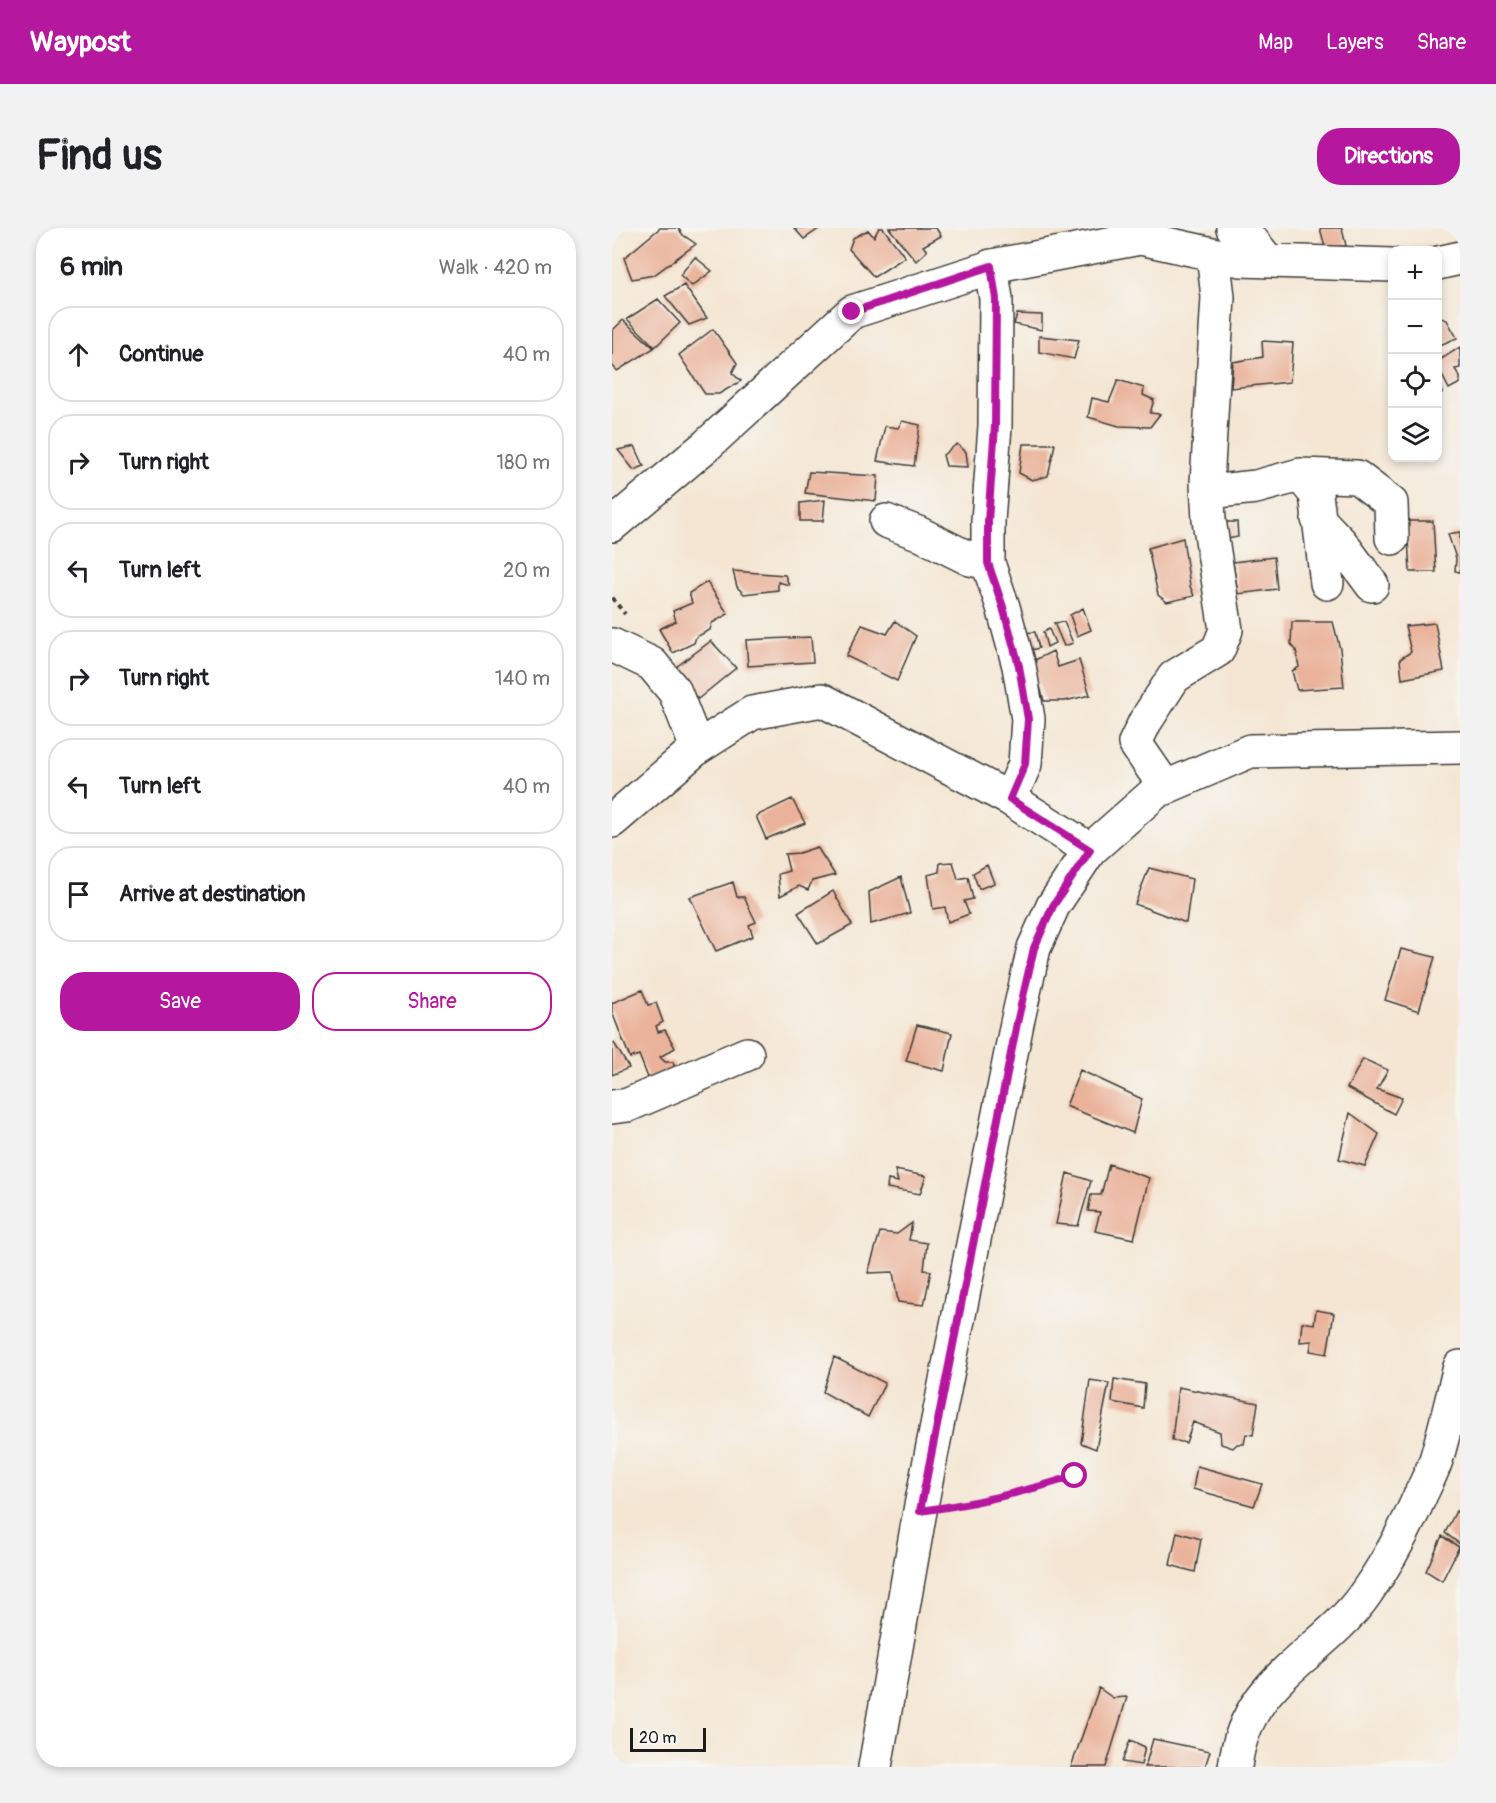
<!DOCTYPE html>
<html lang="en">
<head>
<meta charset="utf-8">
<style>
	:root { --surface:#fff; --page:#f2f2f2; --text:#202124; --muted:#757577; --line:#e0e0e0; --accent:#b5179e }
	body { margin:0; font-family:Pangolin,sans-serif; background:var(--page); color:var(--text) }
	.controls { position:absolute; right:18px; top:18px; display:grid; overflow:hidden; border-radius:12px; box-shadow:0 3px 9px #0003 }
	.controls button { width:54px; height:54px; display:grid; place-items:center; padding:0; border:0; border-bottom:2px solid var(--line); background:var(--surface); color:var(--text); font:30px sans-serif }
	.scale { position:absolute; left:18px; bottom:15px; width:76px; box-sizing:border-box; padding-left:6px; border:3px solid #1c1c1c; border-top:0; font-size:16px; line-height:21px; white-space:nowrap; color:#1c1c1c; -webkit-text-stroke:4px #f6f6f2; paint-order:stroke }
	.stop { position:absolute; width:18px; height:18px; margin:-14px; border:4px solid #b5179e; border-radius:50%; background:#fff }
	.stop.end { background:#b5179e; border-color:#fff; box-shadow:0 2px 6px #0008 }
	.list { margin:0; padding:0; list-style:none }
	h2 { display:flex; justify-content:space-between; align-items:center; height:78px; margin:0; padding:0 24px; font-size:26px }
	h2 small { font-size:20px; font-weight:400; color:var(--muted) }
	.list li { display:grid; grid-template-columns:39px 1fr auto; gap:18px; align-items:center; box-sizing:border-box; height:96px; margin:0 12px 12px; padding:0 12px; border:2px solid var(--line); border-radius:24px }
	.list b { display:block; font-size:22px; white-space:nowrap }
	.list em { font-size:20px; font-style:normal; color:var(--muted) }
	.actions { display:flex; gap:12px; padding:18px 24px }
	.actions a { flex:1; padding:14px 0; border:2px solid var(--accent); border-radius:24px; text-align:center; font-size:21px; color:var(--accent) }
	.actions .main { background:var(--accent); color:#fff }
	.icon { flex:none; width:33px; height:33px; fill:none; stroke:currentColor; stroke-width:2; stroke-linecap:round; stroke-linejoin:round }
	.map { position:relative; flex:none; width:848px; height:1539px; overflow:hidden; border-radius:24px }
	header { display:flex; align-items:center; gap:36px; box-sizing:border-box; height:84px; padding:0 30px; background:var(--accent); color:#fff }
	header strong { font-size:28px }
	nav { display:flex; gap:33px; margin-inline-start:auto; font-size:21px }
	.intro { display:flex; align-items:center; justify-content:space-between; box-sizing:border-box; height:144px; padding:0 36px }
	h1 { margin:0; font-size:42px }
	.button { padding:15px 27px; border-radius:24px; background:var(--accent); color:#fff; font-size:21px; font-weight:700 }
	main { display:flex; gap:36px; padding:0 36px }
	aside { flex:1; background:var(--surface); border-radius:24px; box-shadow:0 3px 9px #0003 }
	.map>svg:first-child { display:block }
</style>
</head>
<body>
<header>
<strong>Waypost</strong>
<nav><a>Map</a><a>Layers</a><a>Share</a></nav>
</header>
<div class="intro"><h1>Find us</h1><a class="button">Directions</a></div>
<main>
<aside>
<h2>6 min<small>Walk · 420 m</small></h2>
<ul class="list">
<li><svg class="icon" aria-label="ahead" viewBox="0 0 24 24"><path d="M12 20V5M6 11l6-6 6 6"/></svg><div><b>Continue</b></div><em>40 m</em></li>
<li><svg class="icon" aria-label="right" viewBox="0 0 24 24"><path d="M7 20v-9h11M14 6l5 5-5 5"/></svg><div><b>Turn right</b></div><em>180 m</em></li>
<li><svg class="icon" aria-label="left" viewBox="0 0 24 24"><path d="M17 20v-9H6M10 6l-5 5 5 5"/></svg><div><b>Turn left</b></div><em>20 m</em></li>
<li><svg class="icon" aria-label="right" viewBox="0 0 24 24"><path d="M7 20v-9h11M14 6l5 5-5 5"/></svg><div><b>Turn right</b></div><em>140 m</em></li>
<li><svg class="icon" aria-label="left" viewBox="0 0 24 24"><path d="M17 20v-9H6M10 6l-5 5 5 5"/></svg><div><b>Turn left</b></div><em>40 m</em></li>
<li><svg class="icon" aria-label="arrive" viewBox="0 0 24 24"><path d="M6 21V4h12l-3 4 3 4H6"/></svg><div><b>Arrive at destination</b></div></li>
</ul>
<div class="actions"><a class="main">Save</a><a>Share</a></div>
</aside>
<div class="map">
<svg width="848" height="1539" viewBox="0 0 848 1539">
	<rect width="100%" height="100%" fill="#f6f6f2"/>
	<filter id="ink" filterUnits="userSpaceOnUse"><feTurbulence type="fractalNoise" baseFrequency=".0167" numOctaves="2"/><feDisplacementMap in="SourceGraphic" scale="12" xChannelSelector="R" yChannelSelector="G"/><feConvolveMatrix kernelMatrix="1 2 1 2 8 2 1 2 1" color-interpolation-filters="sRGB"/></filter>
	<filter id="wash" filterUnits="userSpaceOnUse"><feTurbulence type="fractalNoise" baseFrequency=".008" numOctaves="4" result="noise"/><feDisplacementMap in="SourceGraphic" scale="24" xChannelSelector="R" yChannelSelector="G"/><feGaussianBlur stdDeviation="1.35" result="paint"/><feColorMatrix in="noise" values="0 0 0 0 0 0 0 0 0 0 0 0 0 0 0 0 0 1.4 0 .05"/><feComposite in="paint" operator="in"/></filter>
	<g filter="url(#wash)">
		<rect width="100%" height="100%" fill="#f4e6d3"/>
		<g id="blocks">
			<path fill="#eab29a" d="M48,0H66L71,7L84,16L42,47L20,51L12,30Z
				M182,0H208L192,11Z
				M267,0H271L293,29L262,49L237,21L241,10L256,2L262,9Z
				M277,0H324L329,8L311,18L315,23L304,33Z
				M708,0H730L734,18L713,19Z
				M83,29L100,43L80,58L68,47Z
				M72,57L95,90L77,97L53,68Z
				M46,71L68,95L43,119L15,91Z
				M405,86L430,87V102L402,96Z
				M826,89L835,92L845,110L828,117L826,111Z
				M11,92L42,120L5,143L0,137V103Z
				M101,101L125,135L120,145L129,153L107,166H93L67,127Z
				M427,108L467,112L462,131L427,124Z
				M650,113L681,115L678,154L619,160L621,134L651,129Z
				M848,119V140L843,141L848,149V155L837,161L826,139V133Z
				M826,150L831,164L826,166Z
				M506,152L532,160L531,167L542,172L538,185L548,186L538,199L507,198L476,189L480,170L497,174Z
				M290,193L308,197L302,238L265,233L273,198L286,200Z
				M345,216L354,224L356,239L334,238L331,227Z
				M411,216H443L436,248L420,252L407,245Z
				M23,218L32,238L22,242L6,222Z
				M197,244L266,248L264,273L193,265Z
				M213,272L211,293H188V275Z
				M795,293H821L824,344H798Z
				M610,294H625L626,309L610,312Z
				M848,304V344L843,343L844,330L836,306Z
				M571,310L578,358L582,368L555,374L546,367L536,320Z
				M662,329L665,361L626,366L621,334Z
				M121,343L173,347L177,357L166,354V362L132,366L125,359Z
				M95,354L116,386L100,395L98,402L84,409L82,415L61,425L47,401L64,393L61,383L80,375L77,365Z
				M471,380L479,402L465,408L458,387Z
				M283,393L304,408L285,453L234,428L250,397L275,406Z
				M452,394L461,415L452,418L442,395Z
				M680,394H721L728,421L732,459L685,462L680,443L687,439L684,422L679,416Z
				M823,395L832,443L790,451L788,431L799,424L793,398Z
				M437,401L443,415L435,419L431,404Z
				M423,404L427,420L412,424L410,405Z
				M199,409L201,434L136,438L134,412Z
				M99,413L124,440L86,471L60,442Z
				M441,423L446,439L467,432L478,467L453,473H432L421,433Z
				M180,571L193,595L154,611L144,588Z
				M205,619L223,647L200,653L196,662L187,658L168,668L166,646L177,643L173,626L187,625Z
				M341,634L346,651L356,649L361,671L352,673L357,686L336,694L333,679L321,681L316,647L327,644L328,635Z
				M375,637L382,655L367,661L361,645Z
				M537,640L580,651L574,695L523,676Z
				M289,649L298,685L259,696L257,664Z
				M121,654L125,669H132L144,694L137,697L141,708L104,723L78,669Z
				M221,663L240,697L206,716L186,685Z
				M789,721L823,729L807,783L773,772Z
				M30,762L36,777L44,775L51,794L44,798L46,804L53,802L63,820L48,829L53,834H61L64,844L39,857L27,827L18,830L0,784V775Z
				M305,797L340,805L332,843L294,833Z
				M2,815L17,840L0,847V816Z
				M751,831L776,842L765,861L790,870L782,886L735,860Z
				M468,842L530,871L521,905L454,878Z
				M738,885L767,906L753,938L727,931Z
				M497,936L537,950L522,1011L483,1003L488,984L476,983L479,967H489Z
				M283,942L314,948L308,966L275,960L276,952L286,954Z
				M455,945L479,953L466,998L444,996Z
				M300,995L297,1012L315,1015L312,1042L319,1043L312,1077L286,1074L281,1044L256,1045L268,1004L285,1006Z
				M704,1082L722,1085L715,1126L698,1123L700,1113L688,1114L690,1094L702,1096Z
				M222,1129L273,1155L256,1189L211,1164Z
				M502,1151L533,1156L531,1180L500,1174Z
				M478,1152L497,1155L484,1221L469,1215Z
				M566,1159L646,1175L641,1207L634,1206L632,1216H625L621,1220L609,1216L608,1204L581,1194L574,1215L560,1212Z
				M585,1238L650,1256L642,1278L581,1261Z
				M844,1283L848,1285V1316L833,1305Z
				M565,1304L589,1311L583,1344L558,1337Z
				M830,1308L847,1319L830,1353L814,1343Z
				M487,1460L501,1470L515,1469L494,1539H459Z
				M541,1511L598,1523L593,1539H533Z
				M518,1512L533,1519L529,1537L510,1534Z"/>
		</g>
	</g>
	<g filter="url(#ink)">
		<use href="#blocks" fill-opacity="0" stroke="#3c3a37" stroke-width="1.5"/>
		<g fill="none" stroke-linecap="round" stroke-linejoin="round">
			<g stroke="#3c3a37" stroke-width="36">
				<path id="minor" d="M621,0L640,13L656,33
					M826,35L848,30
					M379,38L384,71L383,198L376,293V335L391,379L407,438L416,491L413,536L398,571
					M688,247L704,266L715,355
					M596,264L644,259L688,247L745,249L779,275L780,310
					M706,291L729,315L760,357
					M274,293L306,305L358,331L376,335
					M0,297L95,217L240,84L385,37L528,10L628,32L780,37
					M0,417L40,436L63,464L85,520
					M554,560L523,515L533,494L562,449L606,422L614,402L597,292L595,255L606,69L601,26
					M0,593L85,520L140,485L210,472L398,571L478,622
					M0,879L16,877L135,826
					M263,1539L308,1283L405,795L422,720L441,678L478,622L545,563L638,523L848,519
					M623,1539C633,1449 709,1430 754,1365C776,1334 794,1300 809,1266C814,1255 820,1244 824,1232C833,1202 840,1170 848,1139"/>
			</g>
			<path stroke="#3c3a37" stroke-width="4" stroke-dasharray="4.5 4.5" stroke-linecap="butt" d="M0,370L13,386
				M339,1279L408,1265L463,1248"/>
			<use href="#minor" stroke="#fff" stroke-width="33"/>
		</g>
	</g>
	<g fill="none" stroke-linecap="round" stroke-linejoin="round" filter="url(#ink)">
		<path stroke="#b5179e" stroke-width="8" d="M240,84L379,38L384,71L383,198L376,293V335L391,379L407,438L416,491L413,536L398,571L478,622L441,678L422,720L405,795L308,1283C362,1276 412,1264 463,1248"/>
	</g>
</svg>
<div class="controls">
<button>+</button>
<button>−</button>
<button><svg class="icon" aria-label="locate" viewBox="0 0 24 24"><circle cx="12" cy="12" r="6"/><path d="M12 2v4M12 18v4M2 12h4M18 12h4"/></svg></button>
<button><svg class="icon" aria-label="layers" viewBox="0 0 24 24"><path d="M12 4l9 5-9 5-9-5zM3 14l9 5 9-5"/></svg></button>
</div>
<div class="scale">20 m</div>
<div class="stop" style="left:463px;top:1248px"></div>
<div class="stop end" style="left:240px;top:84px"></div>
</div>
</main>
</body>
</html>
